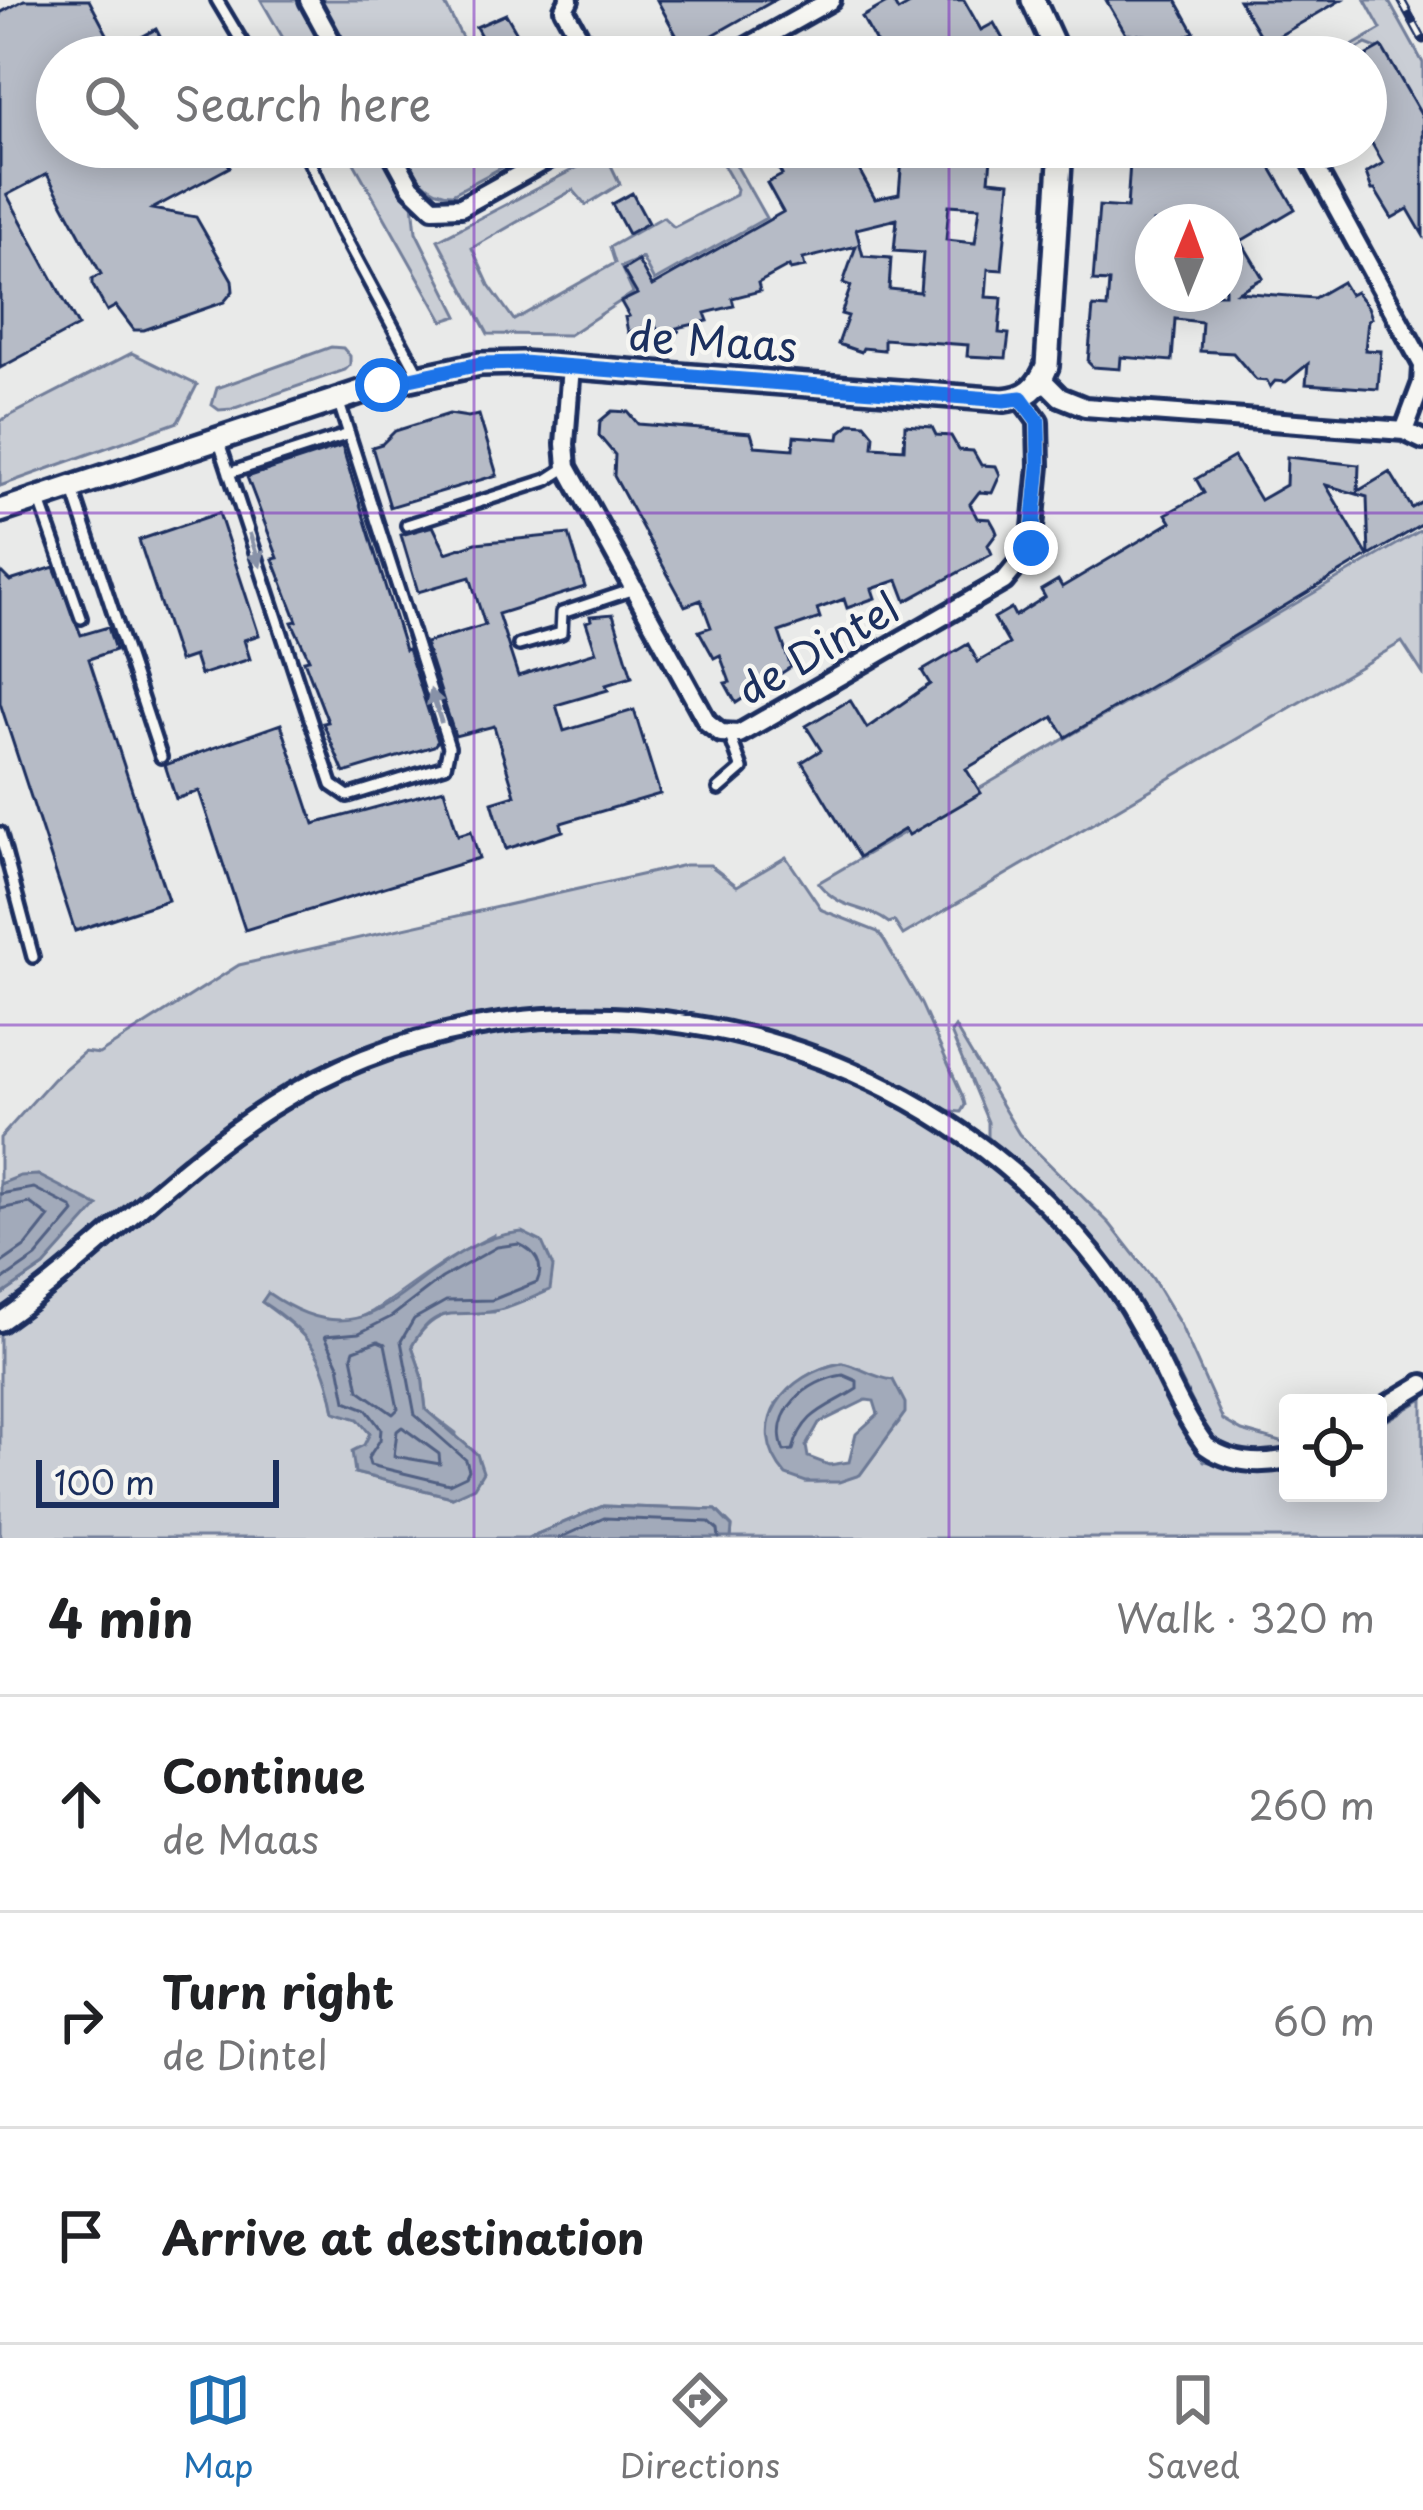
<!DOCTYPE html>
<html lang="en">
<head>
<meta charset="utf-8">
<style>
	:root { --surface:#fff; --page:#f2f2f2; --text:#202124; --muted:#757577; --line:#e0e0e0; --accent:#1f6fb2 }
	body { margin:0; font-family:"Playpen Sans",sans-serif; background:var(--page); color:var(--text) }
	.controls { position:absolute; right:36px; bottom:36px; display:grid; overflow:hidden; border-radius:12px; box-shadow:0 6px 30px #0003 }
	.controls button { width:108px; height:108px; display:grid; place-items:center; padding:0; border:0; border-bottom:3px solid var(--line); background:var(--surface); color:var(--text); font:60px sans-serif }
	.compass { position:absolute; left:1135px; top:204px; width:108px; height:108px; border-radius:50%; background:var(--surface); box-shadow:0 6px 30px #0003; rotate:1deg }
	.scale { position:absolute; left:36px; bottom:30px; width:243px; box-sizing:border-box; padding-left:12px; border:6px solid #1b2f5e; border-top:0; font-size:33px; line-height:42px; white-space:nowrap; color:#1b2f5e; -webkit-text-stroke:9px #f6f6f2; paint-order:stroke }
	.stop { position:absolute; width:36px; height:36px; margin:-27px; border:9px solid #1a73e8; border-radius:50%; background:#fff }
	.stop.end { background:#1a73e8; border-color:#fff; box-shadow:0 3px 12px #0008 }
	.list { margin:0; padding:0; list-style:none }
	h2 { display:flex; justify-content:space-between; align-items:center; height:156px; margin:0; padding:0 48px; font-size:51px }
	h2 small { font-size:39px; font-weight:400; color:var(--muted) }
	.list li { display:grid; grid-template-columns:78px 1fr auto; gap:36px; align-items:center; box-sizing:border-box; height:216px; padding:0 48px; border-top:3px solid var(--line) }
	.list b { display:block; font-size:45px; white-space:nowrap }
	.list p { margin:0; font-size:39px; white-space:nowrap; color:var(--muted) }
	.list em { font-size:39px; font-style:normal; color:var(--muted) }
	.icon { flex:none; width:66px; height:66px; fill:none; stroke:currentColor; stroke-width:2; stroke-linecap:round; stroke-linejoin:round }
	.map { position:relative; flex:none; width:1423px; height:1538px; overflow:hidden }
	.search { position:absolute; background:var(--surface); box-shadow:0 6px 30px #0003; left:36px; right:36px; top:36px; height:132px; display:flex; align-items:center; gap:30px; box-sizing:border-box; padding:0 42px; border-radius:66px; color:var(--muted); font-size:45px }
	.sheet { height:804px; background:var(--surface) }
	nav { display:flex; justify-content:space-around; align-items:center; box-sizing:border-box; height:168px; border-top:3px solid var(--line); background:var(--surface); font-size:33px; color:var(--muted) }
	nav a { display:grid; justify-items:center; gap:6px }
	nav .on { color:var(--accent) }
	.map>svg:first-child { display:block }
</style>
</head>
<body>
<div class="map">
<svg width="1423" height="1538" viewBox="0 0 1423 1538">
	<rect width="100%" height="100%" fill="#e9eae9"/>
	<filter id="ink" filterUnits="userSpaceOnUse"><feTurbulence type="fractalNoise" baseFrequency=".00833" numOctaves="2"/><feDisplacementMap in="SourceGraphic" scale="24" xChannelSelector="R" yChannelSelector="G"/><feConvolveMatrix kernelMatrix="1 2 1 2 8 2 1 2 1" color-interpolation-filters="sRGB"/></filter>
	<g filter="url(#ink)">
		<path fill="#caced5" stroke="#727e9a" stroke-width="3" fill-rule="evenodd" d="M261,0H298L329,57H294Z
			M319,0H443L472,57H351Z
			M1365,0H1388L1423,63V118L1379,49L1366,44L1343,57H1333L1381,29Z
			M345,147H378L413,203L416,232L458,316L443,321Z
			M401,147H520L525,155L452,194C423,193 414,171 401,147Z
			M713,147H726L766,218L654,281L642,258L621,267L633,293L569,335L488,334L438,240L605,153L620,184L586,205L573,190L472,248L489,285L514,320L615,263L610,247L663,217L674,227L736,195L737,189Z
			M331,347L343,348L350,356V365L345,370L232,409L219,410L212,405L217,388Z
			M132,353L197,385L178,422L0,486V421Z
			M1423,529V674L1402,642L903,935L894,921L889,923C863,903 844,914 818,883Z
			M786,857L822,910L878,932L884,940L921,1004L963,1097L965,1105L961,1112C925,1111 887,1077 854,1063C810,1044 761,1029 714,1021C675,1015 635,1009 596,1008C458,1007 312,1057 204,1142C135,1196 75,1264 0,1311V1296L44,1266L55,1186L38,1175L0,1184V1138L53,1079L84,1052L99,1054L239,965L685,865H710L737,886Z
			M595,1022C640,1027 688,1027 732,1037C897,1074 1044,1181 1132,1324C1150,1352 1161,1385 1175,1415C1183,1432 1197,1445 1204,1461L1256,1471L1288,1467V1493H1378V1426L1423,1399V1538H731L732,1526L716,1510L603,1506L528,1538H0V1328L275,1109L365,1066L433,1043L496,1030ZM494,1235V1312C456,1311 432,1309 412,1346L422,1375L426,1410L456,1433L452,1497L355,1473L370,1434L358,1419L335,1411C324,1350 311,1338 262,1302L268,1294C351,1350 367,1312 436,1268C455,1255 475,1245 494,1235ZM842,1363C873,1369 884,1398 899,1422C862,1465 870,1482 806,1482L776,1404C796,1381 813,1368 842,1363Z
			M955,1027L1019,1134L1110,1224L1153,1279L1180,1324L1223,1420L1242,1431L1288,1444V1450C1262,1457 1235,1457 1212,1441L1167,1351L1146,1322L1065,1216L988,1137V1122L951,1033Z"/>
		<path fill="#a2aaba" stroke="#6c7995" stroke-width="3" fill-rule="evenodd" d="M38,1175L98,1206L44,1266L0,1296V1184L20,1176Z
			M522,1232L542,1242L553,1267L550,1290C533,1297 513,1308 495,1311C457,1319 436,1300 412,1346L422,1375L426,1410L477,1454L483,1472L474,1487L452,1497L355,1473L352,1451L364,1445L370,1433L358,1419L335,1412C325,1356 310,1333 262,1302L268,1293C388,1376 411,1243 522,1232Z
			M842,1363C862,1367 871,1377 893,1380L905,1403V1413L860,1475L839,1482H806L786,1475C742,1424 787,1373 842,1363ZM866,1400L874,1401L878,1414L856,1434L849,1462L829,1465L808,1457L806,1446L819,1423Z
			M603,1506L716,1510L732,1527L731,1538H528Z"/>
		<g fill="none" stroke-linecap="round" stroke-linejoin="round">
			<path stroke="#516083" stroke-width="3" d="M0,1194L34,1188L71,1207L74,1212L36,1257L0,1282
				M0,1209L30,1203L49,1217L26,1246L0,1264
				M519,1244C535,1251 545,1265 537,1282L492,1300L446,1301L414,1319L401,1341L415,1415L466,1460L469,1470L466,1476L449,1484L370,1465L368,1458L380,1440L381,1429L366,1409L346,1401L339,1365L325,1336L359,1333L391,1317L442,1278L497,1247Z
				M378,1341L385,1344L398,1409L393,1414L359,1390L352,1356L354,1350Z
				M843,1375L857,1381V1389C828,1408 803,1411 793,1450L784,1451C768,1412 808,1380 843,1375Z
				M402,1427L439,1454L440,1464L394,1456L397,1431Z
				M559,1538L604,1518L709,1522L718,1530L719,1538"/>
		</g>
		<path fill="#b6bbc6" stroke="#1b2f5e" stroke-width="3" fill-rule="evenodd" d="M24,0H89L116,51L156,29L171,57H57V147H219L230,167L152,209L196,217L232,280L233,291L224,302L144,330H134L116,306L107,311L92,284V279L101,274L47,174L7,195L78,326L0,368V13Z
			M657,0H775L685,51Z
			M892,0L898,11L917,0H964L981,30L994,23L1013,57H884L862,17Z
			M1106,0H1176L1194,32L1183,38L1126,34Z
			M1239,0H1341L1265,44Z
			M506,14L518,35L489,51L476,27Z
			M1382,47L1423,118V235L1408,209L1392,218L1375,190H1372L1366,173L1383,163L1366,133V56Z
			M767,147H894L858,168L875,199L899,194L903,147H992L989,180L1010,182L1002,270L988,269L986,297L1002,298L999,333L1009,334L1006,358L967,356L968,345L884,339V350L863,348L861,352L838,344L848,316L841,314L851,286L843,283L856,246L803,259L805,267L790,270L789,266L758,283L760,291L732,298L734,306L705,313L708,321L677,328L679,331L665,339L654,325L628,332L625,317L629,316L621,302L637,294L623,270L638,261L652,286L783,212L767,183L782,175ZM949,205L980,207L975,243L946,240ZM897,219L894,251L923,253L920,292L889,289L891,258L863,256L856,229Z
			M1131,147H1259L1295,209L1241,241L1263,278L1238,292L1314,298L1342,282L1350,295L1356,292L1368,307L1372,318L1368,320L1365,350L1381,351L1378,389L1306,384L1308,364L1286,382L1275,381L1270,387L1267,381L1256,380L1233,353L1200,351L1202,322L1175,319L1172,361L1121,357L1120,369L1093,367L1088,362L1093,307L1107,308L1109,282L1093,281L1099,206L1127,208ZM1153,222H1225V294H1153Z
			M632,193L648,223L628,234L612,204Z
			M612,411L628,412L638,424L751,433L755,446L793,449L794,436L839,439L840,432L851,423L865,424L874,435L873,447L904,449L905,425L932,427L936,435L951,436L959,450L973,451L981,465L996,466L1000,475L992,493L979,492L970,504L977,518L990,519L995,528L997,533L988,545L992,554L906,601L898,580L872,589L875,598L847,608L844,599L817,609L820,618L779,632L791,667L736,703L725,683L730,682L720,655L714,658L699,631L711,627L701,600L685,606L614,476L615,455L599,436L600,421Z
			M449,414L468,417L479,415L497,475L390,507L372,447L382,444L395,431Z
			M342,446L405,650L408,649L438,741L434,746L344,773L323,723L328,722L304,660L309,659L292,622L297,621L273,559L278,558L247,477Z
			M1234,457L1260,500L1286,485L1287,457L1359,465L1358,491L1390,472L1412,508L1423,502V524L1369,556L1367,497L1326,485L1368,556L1066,737L1053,717L966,769L981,793L909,835L905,829L859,857L802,762L821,750L806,726L850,700L867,728L930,684L922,671L968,644L978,662L1009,644L994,618L1011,608L1015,616L1045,597L1041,590L1058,580L1062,587L1171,522L1166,514L1204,493L1196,479Z
			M219,513L259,635L244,640L250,659L200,675L194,656L179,661L139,540Z
			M433,526L446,553L476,543L569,534L585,587L498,614L518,676L596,652L586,622L591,620L590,616L613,614L632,677L606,685L608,690L556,705L564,731L634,710L660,794L561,823L563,831L506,849L492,802L515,795L494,726L455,736L425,643L485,625L470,577L418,592L401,535Z
			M54,567L81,635L108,627L115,650L89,659L168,900L75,931L0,703V571L10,581Z
			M281,724L314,824L444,789L458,835L471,831L479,858L245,930L199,791L176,799L165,765Z"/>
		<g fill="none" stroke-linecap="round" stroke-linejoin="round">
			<g stroke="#1b2f5e" stroke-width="18">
				<path id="service" d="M217,0L251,57
					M303,147L341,230L419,375
					M218,439L332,785L348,796L445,766L449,747L338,400
					M229,473L349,434
					M72,487L161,757
					M39,498L81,618
					M407,525L547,480L567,467
					M519,645L561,633L562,613L634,589
					M719,789L742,769L729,733
					M0,833L33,957"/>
			</g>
			<g stroke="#1b2f5e" stroke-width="26">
				<path id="minor" d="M309,0L340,57
					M569,0L564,9L590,57
					M730,57L831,0
					M1059,57H1126
					M389,147L411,187L433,208L461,207L569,147
					M1304,147L1423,365
					M571,366L565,444L567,467L707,722L721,733L739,734L1004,581L1031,548L1039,466L1038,421L1021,398
					M1042,379L1060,397L1085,407L1404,431L1423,440
					M1404,431L1422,383L1423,367
					M0,1322C95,1256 172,1169 270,1107C518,949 862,1006 1060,1218C1091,1250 1120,1288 1141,1327C1163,1366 1179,1410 1206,1446C1231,1464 1259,1465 1288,1459
					M1378,1411L1423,1384"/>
			</g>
			<g stroke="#1b2f5e" stroke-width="30">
				<path id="tertiary" d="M1033,0L1059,57
					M0,511L382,385L480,364L522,363L1004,400C1028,397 1038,388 1047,366L1061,147"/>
			</g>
			<use href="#service" stroke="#f6f6f2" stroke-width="9"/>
			<use href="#minor" stroke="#f6f6f2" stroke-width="16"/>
			<use href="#tertiary" stroke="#f6f6f2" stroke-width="21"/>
			<g stroke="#1b2f5e" stroke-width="9">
				<path id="rail" d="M1401,0L1423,40"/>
			</g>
			<use href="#rail" stroke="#f6f6f2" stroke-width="4.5" stroke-dasharray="14" stroke-linecap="butt"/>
		</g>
		<defs><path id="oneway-solid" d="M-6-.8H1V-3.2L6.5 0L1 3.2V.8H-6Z" transform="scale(3)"/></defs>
		<g fill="#8892a8">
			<use href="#oneway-solid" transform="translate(255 550) rotate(72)"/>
			<use href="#oneway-solid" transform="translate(436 706) rotate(-108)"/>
		</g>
	</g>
	<g fill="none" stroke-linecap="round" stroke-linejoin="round" filter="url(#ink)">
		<path stroke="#1a73e8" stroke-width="15" d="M382,385L480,364L522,363L1004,400L1021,398L1038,421L1039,466L1031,548"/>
	</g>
	<path fill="none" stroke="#7b2cbf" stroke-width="3" stroke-opacity="0.55" d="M474,0V57M949,0V57M474,147V1538M949,147V1538M0,513H1423M0,1025H1423"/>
	<g text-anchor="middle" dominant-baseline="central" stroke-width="9" stroke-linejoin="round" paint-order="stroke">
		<g font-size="42" fill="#1b2f5e" stroke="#f6f6f2">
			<text transform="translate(713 339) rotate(4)">de Maas</text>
			<text transform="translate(817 647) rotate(-30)">de Dintel</text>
		</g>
	</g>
</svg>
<div class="controls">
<button><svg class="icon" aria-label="locate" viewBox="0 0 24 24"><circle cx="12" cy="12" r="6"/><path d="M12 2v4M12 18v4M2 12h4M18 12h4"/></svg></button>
</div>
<svg class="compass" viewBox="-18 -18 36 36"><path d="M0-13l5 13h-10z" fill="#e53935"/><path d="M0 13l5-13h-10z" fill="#757577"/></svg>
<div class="scale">100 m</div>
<div class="stop" style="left:382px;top:385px"></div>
<div class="stop end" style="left:1031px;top:548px"></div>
<div class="search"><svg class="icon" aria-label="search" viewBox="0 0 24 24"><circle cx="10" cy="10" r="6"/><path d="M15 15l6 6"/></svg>Search here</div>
</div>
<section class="sheet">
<h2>4 min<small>Walk · 320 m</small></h2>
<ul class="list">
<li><svg class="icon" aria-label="ahead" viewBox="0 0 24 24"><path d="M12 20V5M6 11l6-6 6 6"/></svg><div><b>Continue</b><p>de Maas</p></div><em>260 m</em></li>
<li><svg class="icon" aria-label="right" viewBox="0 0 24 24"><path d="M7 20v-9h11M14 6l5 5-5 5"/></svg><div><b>Turn right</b><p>de Dintel</p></div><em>60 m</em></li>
<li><svg class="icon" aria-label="arrive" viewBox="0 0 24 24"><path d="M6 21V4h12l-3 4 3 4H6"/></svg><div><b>Arrive at destination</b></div></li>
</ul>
</section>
<nav>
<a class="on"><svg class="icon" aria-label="map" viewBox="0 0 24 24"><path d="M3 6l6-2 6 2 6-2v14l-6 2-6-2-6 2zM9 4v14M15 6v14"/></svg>Map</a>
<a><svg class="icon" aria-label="directions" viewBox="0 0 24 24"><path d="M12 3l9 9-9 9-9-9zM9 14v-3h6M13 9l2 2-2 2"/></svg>Directions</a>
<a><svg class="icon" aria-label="saved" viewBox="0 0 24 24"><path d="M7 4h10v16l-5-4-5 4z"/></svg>Saved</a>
</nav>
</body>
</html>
